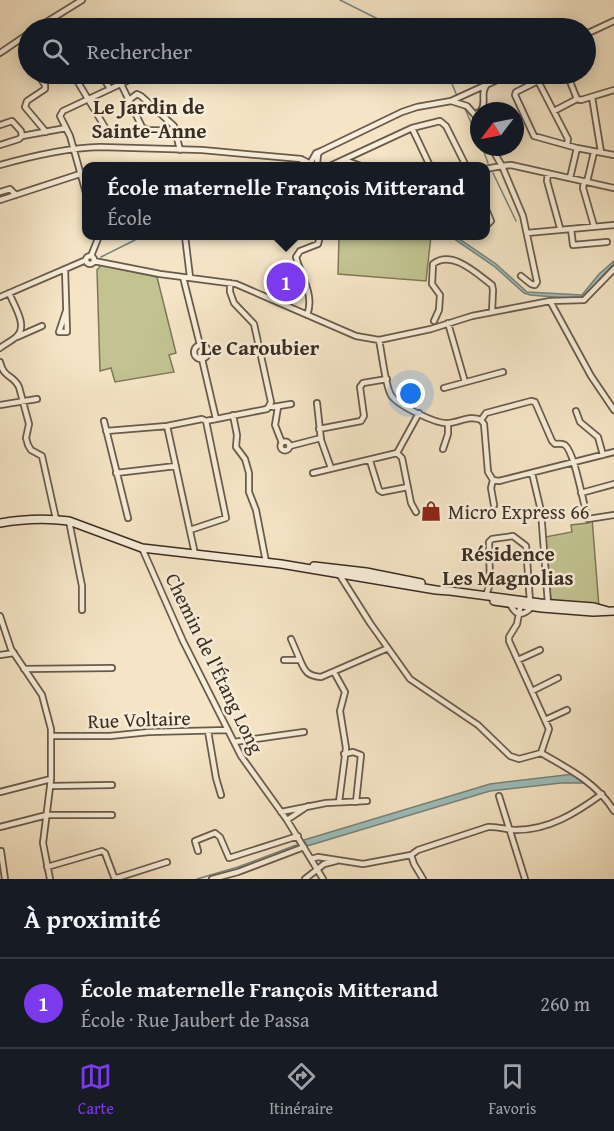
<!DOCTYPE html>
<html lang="fr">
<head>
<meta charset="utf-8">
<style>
	:root { --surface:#171b24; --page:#242831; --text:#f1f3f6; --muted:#9ea1a6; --line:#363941; --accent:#7c3aed }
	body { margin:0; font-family:"Gentium Book Plus",serif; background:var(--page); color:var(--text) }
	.compass { position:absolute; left:470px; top:102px; width:54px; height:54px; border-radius:50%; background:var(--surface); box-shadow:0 3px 15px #0003; rotate:238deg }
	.you { position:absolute; left:411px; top:394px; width:21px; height:21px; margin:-15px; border:4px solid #fff; border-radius:50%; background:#1a73e8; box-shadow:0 0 0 9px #1a73e833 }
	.badge { display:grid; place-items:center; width:39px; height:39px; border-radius:50%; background:var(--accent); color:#fff; font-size:20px; font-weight:700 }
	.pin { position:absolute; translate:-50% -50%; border:3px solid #fff; box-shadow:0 2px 6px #0006 }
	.popup { position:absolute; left:82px; top:162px; width:408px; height:78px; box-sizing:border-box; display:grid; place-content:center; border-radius:12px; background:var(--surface); filter:drop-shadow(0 2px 4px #0005); font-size:20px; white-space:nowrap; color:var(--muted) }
	.popup b { font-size:22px; color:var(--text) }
	.popup::after { content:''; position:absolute; left:50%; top:100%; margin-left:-12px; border:12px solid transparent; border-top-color:var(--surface) }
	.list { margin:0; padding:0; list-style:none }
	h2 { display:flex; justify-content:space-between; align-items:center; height:78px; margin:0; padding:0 24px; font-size:26px }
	h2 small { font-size:20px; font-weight:400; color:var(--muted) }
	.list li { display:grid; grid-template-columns:39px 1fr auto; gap:18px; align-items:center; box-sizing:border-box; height:90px; padding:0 24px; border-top:2px solid var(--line) }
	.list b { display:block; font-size:22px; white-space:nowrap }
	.list p { margin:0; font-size:20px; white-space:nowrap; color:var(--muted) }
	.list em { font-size:20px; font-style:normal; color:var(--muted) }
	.icon { flex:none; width:33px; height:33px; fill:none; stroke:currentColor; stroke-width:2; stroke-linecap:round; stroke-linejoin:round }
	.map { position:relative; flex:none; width:614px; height:879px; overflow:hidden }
	.search { position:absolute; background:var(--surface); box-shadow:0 3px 15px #0003; left:18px; right:18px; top:18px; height:66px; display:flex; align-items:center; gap:15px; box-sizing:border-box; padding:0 21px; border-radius:33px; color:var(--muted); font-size:22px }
	.sheet { height:168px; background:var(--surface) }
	nav { display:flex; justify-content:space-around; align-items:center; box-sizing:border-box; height:84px; border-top:2px solid var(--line); background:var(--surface); font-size:16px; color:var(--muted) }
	nav a { display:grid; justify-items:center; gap:3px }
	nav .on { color:var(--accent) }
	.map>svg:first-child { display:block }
</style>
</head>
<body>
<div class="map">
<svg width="614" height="879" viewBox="0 0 614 879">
	<rect width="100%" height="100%" fill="#f5e5c6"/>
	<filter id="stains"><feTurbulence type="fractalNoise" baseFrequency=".00333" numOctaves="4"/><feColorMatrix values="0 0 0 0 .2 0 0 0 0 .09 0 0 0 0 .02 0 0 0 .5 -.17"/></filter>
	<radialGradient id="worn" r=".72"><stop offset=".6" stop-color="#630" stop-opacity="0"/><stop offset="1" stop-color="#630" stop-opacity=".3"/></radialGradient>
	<path fill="#c2c391" stroke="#7e785a" stroke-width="1.5" d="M339,236H431L426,281L338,274Z
		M101,265L157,277L176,353L169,355L174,372L115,382L111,368L100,371L97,270Z
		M588,518H592L599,607L598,605L551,600L545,537L572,532L571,525L588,523Z"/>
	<path fill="#9dbebb" stroke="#75847e" stroke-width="1.5" d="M450,236H455L496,264L527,292L582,295L599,274L614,261V264C603,273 590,295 578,299L530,295L524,293L495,267Z
		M574,774L587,783H561L490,791L307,846L304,840L490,784Z"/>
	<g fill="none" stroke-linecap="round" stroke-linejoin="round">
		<path stroke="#75847e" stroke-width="1.5" d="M340,0L396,28
			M448,74L457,96
			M465,109L479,140
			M482,147L488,163
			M493,173L516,221
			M101,257L135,240L139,236
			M197,879L238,867L299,844"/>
		<g stroke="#695b4c" stroke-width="8">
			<path id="street" d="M37,28L82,0
				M586,34L614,21
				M0,53L28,34
				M38,74L45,85V89L27,101L25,107L46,132
				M73,74L109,134
				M101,74L110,89
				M552,74L516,92L515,95L534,136L577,148L614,155
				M567,74L577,99
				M538,81L568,139L567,145
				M121,84L142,127L148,130L176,131
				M592,97L601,152
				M577,99L581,100L614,90
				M129,100L137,94L141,96L174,126L180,150
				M451,101L467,106L475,115L479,112
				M481,111C487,102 480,94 486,86
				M554,111L577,99
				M0,125L12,121L21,131L22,136L19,139L0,145
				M412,128L430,166
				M22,136L66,128
				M491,147L502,166L511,165L614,188
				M321,151L402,112L417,107L451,101L510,74
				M344,160L361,166
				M311,162L316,153L321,151L318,154L317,164
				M0,165C32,156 67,148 100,147L202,150L301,159
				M306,166L301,159L309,163
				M330,166L412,128L440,121L446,126L466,166
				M485,169L502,166L523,216L537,282L535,285L531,284L521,276
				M548,173L547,181L560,228
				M570,178L577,148
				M584,181L583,188L594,226
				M587,182L594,152
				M0,192L10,189L16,195
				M86,193L70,136L60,116L63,111L127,81
				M0,200L86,172
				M485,207L491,221L485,227
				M571,229L573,245L607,242
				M527,233L614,225
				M185,236L190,277
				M86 260a4 4 0 1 1 8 0a4 4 0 1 1-8 0Z
				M91,256L99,236
				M94,261L160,274L236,284L356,336L379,340L431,329L472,316L550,301L584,300L614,269
				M65,269L67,332H59L66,311
				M183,277L200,345
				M230,283V292L234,303L254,324L271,402L269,406
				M0,297L86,260
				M550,301L591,376L614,410
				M307,315C315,296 301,276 296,257L300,251L318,244L320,236
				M434,321L439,310L440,295L432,284L433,264C452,249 477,274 492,285L493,290L492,312
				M448,323L465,382
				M17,337L42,326
				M379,340C382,353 385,385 391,395C397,405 437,425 449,423C460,422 470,415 481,420L486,413L531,401L535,402L552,441L555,444C559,444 562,443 565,445C575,453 583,504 588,519L614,515
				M194 352a7 7 0 1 1 14 0a7 7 0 1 1-14 0Z
				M0,348C5,344 12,341 17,336C28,326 14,305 9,293
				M202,359L216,419
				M0,362C4,379 13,374 19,387L29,424L26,438L28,445L31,450L42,456L56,519
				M444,388L503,372
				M317,403L321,440L331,468
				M0,405L37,399
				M278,407L275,425L282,443
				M576,411L580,422L598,437L603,455
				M233,415L237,435L236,447L245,459L249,473V492L256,510L266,562
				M481,420L484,424L488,472L493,480L499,481L614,452
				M104,421L128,518
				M206,421L267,409L269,406L273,407L291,404
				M319,429L361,421L364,416L360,387L363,383L387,379
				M106,431L167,426
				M280.5 446a4.5 4.5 0 1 1 9 0a4.5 4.5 0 1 1-9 0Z
				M290,446L321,438
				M443,449L448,434V423
				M370,461L379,490L382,492L408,487
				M116,473L176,466
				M313,473L397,453
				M532,473L541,511L548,604
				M493,480L491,488L494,505
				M581,493L614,484
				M416,512L411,503L402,458L397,453L419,413
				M69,521L82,586V610
				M190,530L226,518L206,421L202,419L167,426L195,554
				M142,548L183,641L241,756L287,820L323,879
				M339,574L370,623L410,679L478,725L510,756L519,759L541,753C569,769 597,783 614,811
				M486,595L490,584L489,542L492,539L513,536L526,546L530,602
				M521,603L517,624L509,637V641L549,729L541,753
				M510,604C516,616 522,617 532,607
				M0,616L11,649L42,695L51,729V779L43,843L50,879
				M291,639L300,660
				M0,655L14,653
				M284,660H300C305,672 308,676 321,677L388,648
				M518,660L540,650
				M24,669L112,668
				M334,672L345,692L340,711L346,748L339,802
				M532,691L558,678
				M545,720L567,710
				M208,731L216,778L221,795
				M52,736H110L149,732L228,730
				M234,742L304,732
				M344,754L353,752L361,755L356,802
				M51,786L112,785
				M0,792L51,779
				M499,796L525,879
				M281,812L326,803L367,801
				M287,820L308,806
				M0,827L47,815H112
				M1,851L5,879
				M198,851L195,841L215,833L220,837L229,858L298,836
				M411,855L414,864L423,879
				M311,859L318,857L363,864L411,855L418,850L488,827C498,826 506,830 516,830C549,830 576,813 602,794
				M47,867L102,851L105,853L114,877L117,878L167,862
				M212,879L238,872L304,847
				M305,879L324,864L336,861"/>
		</g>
		<g stroke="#3a2d23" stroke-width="10">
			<path id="secondary" d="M0,523C23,519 46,518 69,521L142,548L281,564L436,590L450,591L540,603L594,607L608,611
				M314,566L366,572L421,583
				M494,601L542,608L593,612L614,611"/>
		</g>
		<use href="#street" stroke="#f8eeda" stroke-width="4.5"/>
		<use href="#secondary" stroke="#f8eeda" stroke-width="7"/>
	</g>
	<defs>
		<g id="shop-bare" transform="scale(1.62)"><path d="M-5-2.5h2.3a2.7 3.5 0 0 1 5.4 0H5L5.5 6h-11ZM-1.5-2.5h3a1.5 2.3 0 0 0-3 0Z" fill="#8f2418" stroke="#f8eeda" stroke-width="2.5" paint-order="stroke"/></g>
	</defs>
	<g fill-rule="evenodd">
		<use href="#shop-bare" x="431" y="511"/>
	</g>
	<g text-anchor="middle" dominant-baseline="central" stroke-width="5" stroke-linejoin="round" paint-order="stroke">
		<g font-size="20" fill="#3a2d23" stroke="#f8eeda" text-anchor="start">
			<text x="448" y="511">Micro Express 66</text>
		</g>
		<g font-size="20" fill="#3a2d23" stroke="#f8eeda">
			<text transform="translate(215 663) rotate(64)">Chemin de l'Étang Long</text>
			<text transform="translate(139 719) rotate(-2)">Rue Voltaire</text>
		</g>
		<g font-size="21" font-weight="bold" fill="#3a2d23" stroke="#f8eeda">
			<text x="149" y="106">Le Jardin de<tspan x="149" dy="24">Sainte-Anne</tspan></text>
			<text x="260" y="347">Le Caroubier</text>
			<text x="508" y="553">Résidence<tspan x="508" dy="24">Les Magnolias</tspan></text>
		</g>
	</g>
	<rect width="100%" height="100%" filter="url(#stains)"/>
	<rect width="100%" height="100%" fill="url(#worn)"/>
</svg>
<svg class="compass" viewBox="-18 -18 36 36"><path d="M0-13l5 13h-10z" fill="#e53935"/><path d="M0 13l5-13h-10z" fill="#9ea1a6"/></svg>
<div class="you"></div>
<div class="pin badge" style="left:286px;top:282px">1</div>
<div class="popup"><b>École maternelle François Mitterand</b>École</div>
<div class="search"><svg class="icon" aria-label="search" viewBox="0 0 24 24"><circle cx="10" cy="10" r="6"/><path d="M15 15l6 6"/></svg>Rechercher</div>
</div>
<section class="sheet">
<h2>À proximité<small></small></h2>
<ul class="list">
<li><span class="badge">1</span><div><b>École maternelle François Mitterand</b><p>École · Rue Jaubert de Passa</p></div><em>260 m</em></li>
</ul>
</section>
<nav>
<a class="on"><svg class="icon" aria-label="map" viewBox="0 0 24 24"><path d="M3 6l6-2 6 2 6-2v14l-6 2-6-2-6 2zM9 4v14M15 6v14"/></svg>Carte</a>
<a><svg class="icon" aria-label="directions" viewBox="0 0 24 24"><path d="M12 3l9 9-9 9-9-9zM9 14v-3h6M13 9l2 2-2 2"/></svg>Itinéraire</a>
<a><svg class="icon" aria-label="saved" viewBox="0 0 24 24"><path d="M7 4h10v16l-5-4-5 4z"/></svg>Favoris</a>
</nav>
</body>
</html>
